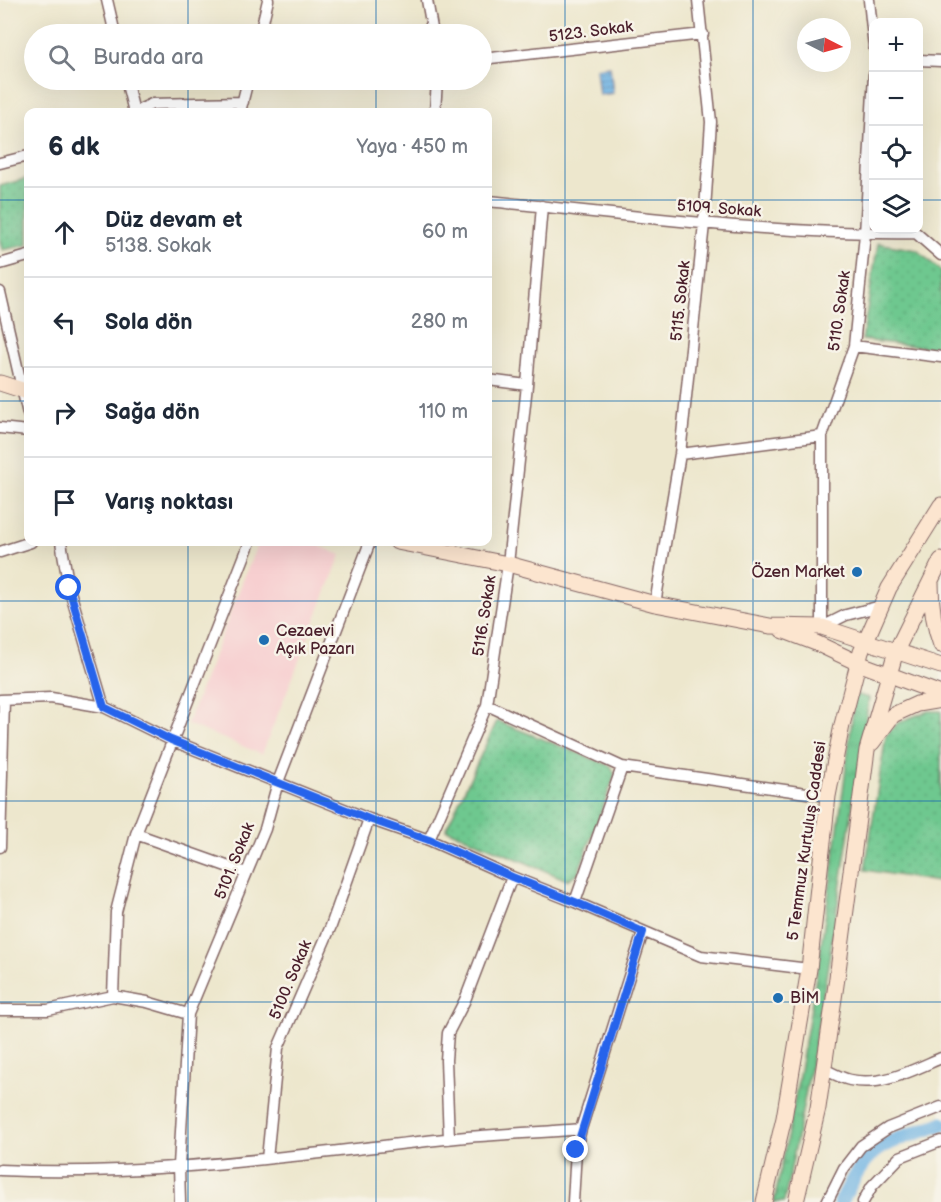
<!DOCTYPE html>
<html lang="tr">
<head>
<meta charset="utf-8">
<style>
	:root { --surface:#fff; --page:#f2f2f3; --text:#1f2937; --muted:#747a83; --line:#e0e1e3 }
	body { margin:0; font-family:"Balsamiq Sans",sans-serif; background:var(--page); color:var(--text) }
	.controls { position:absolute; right:18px; top:18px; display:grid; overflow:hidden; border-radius:12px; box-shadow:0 6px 24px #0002 }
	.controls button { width:54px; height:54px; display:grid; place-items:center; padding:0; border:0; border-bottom:2px solid var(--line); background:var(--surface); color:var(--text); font:30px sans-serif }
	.compass { position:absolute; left:797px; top:18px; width:54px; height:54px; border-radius:50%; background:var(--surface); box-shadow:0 6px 24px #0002; rotate:96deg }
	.stop { position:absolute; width:18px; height:18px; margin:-14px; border:4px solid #2563eb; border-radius:50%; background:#fff }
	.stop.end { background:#2563eb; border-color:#fff; box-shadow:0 2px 6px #0008 }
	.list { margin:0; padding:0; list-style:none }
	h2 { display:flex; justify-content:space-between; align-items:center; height:78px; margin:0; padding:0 24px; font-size:26px }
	h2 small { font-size:20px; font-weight:400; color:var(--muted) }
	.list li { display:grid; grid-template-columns:39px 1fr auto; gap:18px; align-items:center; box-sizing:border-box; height:90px; padding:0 24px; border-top:2px solid var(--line) }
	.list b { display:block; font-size:22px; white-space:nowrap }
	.list p { margin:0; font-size:20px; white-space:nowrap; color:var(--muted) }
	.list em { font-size:20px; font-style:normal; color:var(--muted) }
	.icon { flex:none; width:33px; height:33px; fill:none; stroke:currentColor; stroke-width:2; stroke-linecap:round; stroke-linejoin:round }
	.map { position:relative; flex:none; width:941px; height:1202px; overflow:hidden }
	.search { position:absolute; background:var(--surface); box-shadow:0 6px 24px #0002; left:24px; top:24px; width:468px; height:66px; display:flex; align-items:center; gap:15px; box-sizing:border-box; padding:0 21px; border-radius:33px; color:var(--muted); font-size:22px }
	.panel { position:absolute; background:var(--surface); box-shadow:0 6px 24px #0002; left:24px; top:108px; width:468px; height:438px; border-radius:12px }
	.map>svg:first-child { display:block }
</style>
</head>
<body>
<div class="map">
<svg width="941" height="1202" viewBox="0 0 941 1202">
	<defs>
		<pattern id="grass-tufts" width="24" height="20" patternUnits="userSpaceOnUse" patternTransform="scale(1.5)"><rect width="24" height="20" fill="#6ec88f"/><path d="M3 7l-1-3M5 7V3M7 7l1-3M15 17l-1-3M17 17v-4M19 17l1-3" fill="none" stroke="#61ab7c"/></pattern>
		<pattern id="park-dots" width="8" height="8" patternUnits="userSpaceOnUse" patternTransform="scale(1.5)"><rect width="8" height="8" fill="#6ec88f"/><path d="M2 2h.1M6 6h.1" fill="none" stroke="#61ab7c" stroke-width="1.8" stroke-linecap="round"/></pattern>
		<pattern id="water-rules" width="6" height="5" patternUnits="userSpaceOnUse" patternTransform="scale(1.5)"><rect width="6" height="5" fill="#6db2e3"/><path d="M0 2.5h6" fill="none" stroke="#5c90b8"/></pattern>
	</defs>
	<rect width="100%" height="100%" fill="#f7f3e8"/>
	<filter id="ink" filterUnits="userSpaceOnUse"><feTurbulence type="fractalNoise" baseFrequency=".0167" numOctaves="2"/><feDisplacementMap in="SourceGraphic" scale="12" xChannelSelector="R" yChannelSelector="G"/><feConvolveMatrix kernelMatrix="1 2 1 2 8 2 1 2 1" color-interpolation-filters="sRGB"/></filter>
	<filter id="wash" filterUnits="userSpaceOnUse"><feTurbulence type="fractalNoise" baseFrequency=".008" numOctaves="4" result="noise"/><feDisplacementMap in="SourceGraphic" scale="24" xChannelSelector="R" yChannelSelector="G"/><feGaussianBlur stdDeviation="1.35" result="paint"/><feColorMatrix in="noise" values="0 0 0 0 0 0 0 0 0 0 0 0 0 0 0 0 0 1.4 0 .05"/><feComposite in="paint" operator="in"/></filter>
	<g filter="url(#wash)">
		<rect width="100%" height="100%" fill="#ede7cd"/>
		<path fill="#f7cfd0" d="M258,542H310L341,555L262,754L187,724Z"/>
		<path fill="url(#grass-tufts)" stroke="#5c745d" stroke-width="1.5" d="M855,694L869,698C844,865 820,1032 785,1197L784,1202H774C810,1034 835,865 855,694Z"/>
		<path fill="url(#park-dots)" stroke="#5c745d" stroke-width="1.5" d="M28,178V245L2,250L0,241V186Z
			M878,243L917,250L941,271V349L862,340Z
			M928,711H941V870L937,882L865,870L886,735L899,722Z
			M497,721L611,766L615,775L578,873L567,880L446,829Z"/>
		<path fill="url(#water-rules)" stroke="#5c6887" stroke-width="1.5" d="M610,66L613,93L599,95L596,68Z"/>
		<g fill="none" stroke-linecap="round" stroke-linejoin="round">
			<path stroke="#6db2e3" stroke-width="15" d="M841,1202C851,1182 861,1161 879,1148C891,1140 926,1130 941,1124"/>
		</g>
	</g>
	<g filter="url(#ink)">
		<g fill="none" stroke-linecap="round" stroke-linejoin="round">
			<g stroke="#836564" stroke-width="13">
				<path id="street" d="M107,0L115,34
					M427,0L433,34
					M869,0L874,48
					M260,34L268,0
					M482,59L703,34
					M918,60L941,61
					M874,74L865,234L854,346L822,436V627L846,615L881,606
					M126,80L134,112
					M135,112L152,104L243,102
					M240,112L248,80
					M435,112L437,80
					M0,163L28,156
					M488,201C630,215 772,235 916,233L941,255
					M0,264L28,256
					M0,292L28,414
					M854,346L941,357
					M488,380L527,385
					M0,428L28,431
					M680,454L822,436
					M61,542L69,588L104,707
					M0,552L31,542
					M655,604L680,454L704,224L711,122L698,0
					M0,700L51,698L104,707L171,740L369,819L429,840L512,877L575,902L701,956L809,969
					M487,705L622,767L828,796
					M136,834L246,873
					M429,840L487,705L508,564L527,385L542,206
					M0,847L4,700
					M575,902L622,767
					M113,996L116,912L136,834L250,542
					M0,1010H48L113,996L147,1002L188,1014
					M824,1069C832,1073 841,1078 850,1080C882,1087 913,1070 941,1058
					M449,1139L446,1060L448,1033L465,1000L512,877
					M267,1159L278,1048L331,926L369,819
					M0,1170C149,1177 297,1155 445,1139C490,1134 536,1133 581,1129
					M180,1202L179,1165L188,1014L265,829L278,782L370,542
					M573,1202L576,1150L581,1129L643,932
					M827,1202L844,1168L861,1146L888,1128L941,1107
					M863,1202L872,1186L900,1157L941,1141"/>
			</g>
			<g stroke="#836564" stroke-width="17">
				<path id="secondary" d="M0,383L28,392
					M397,542L508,564L655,604L770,626L822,627L941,666
					M931,583C931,605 933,624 941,645
					M782,630L816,643L858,663L941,694
					M872,743L893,715L917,704L941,700
					M764,1202L784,1118L809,969L828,796L842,725L861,652L889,588L941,505
					M796,1202L818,1108L837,978L867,750L896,651L941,560"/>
			</g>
			<use href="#street" stroke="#fff" stroke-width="10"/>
			<use href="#secondary" stroke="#fce5cf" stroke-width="15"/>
		</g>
	</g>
	<g fill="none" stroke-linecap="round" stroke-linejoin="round" filter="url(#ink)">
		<path stroke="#2563eb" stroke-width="8" d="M69,588L104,707L171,740L369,819L429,840L512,877L575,902L643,932L576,1150"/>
	</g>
	<path fill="none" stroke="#1f6fb2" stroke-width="1.5" stroke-opacity="0.55" d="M188,0V34M376,0V34M565,0V1202M753,0V1202M188,80V112M376,80V112M0,200H28M488,200H874M918,200H941M0,401H28M488,401H941M188,542V1202M376,542V1202M0,601H941M0,801H941M0,1002H941"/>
	<g fill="#1f6fb2" stroke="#f7f3e8" stroke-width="2">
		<circle cx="857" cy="572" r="6"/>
		<circle cx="264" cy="640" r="6"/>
		<circle cx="778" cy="998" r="6"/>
	</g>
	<g text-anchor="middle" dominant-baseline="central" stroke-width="5" stroke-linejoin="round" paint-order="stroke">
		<g font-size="16" fill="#4a1f2b" stroke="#f7f3e8">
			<text transform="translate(591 32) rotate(-7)">5123. Sokak</text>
			<text transform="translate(719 209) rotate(4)">5109. Sokak</text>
			<text transform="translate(681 301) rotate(-84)">5115. Sokak</text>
			<text transform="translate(840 311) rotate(-82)">5110. Sokak</text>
			<text transform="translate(485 616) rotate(-81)">5116. Sokak</text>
			<text transform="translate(807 841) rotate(-82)">5 Temmuz Kurtuluş Caddesi</text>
			<text transform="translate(235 861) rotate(-68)">5101. Sokak</text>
			<text transform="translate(291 980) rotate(-67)">5100. Sokak</text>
		</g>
		<g font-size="16" fill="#4a1f2b" stroke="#f7f3e8" text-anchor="start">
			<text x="845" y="572" text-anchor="end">Özen Market</text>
			<text x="276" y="631">Cezaevi<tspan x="276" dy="18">Açık Pazarı</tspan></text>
			<text x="790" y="998">BİM</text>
		</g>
	</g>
</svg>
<div class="controls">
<button>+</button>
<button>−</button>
<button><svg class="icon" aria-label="locate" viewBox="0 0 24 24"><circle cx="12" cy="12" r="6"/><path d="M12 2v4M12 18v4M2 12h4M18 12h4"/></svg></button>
<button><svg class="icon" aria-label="layers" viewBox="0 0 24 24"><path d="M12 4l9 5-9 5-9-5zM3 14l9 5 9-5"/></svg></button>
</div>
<svg class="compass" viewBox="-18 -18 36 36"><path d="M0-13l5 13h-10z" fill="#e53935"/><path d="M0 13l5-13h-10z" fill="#747a83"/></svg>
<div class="stop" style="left:69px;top:588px"></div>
<div class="stop end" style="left:576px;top:1150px"></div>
<div class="search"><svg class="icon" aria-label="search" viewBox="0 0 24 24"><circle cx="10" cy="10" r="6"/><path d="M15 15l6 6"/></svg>Burada ara</div>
<section class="panel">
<h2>6 dk<small>Yaya · 450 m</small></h2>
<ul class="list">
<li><svg class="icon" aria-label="ahead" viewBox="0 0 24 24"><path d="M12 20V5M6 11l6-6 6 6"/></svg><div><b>Düz devam et</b><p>5138. Sokak</p></div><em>60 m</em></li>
<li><svg class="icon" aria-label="left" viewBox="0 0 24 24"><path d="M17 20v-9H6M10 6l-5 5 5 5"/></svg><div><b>Sola dön</b></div><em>280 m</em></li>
<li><svg class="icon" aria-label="right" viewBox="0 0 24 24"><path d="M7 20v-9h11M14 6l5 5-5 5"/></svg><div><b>Sağa dön</b></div><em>110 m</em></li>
<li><svg class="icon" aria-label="arrive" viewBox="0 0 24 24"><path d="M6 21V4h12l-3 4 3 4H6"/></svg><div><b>Varış noktası</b></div></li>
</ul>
</section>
</div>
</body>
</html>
